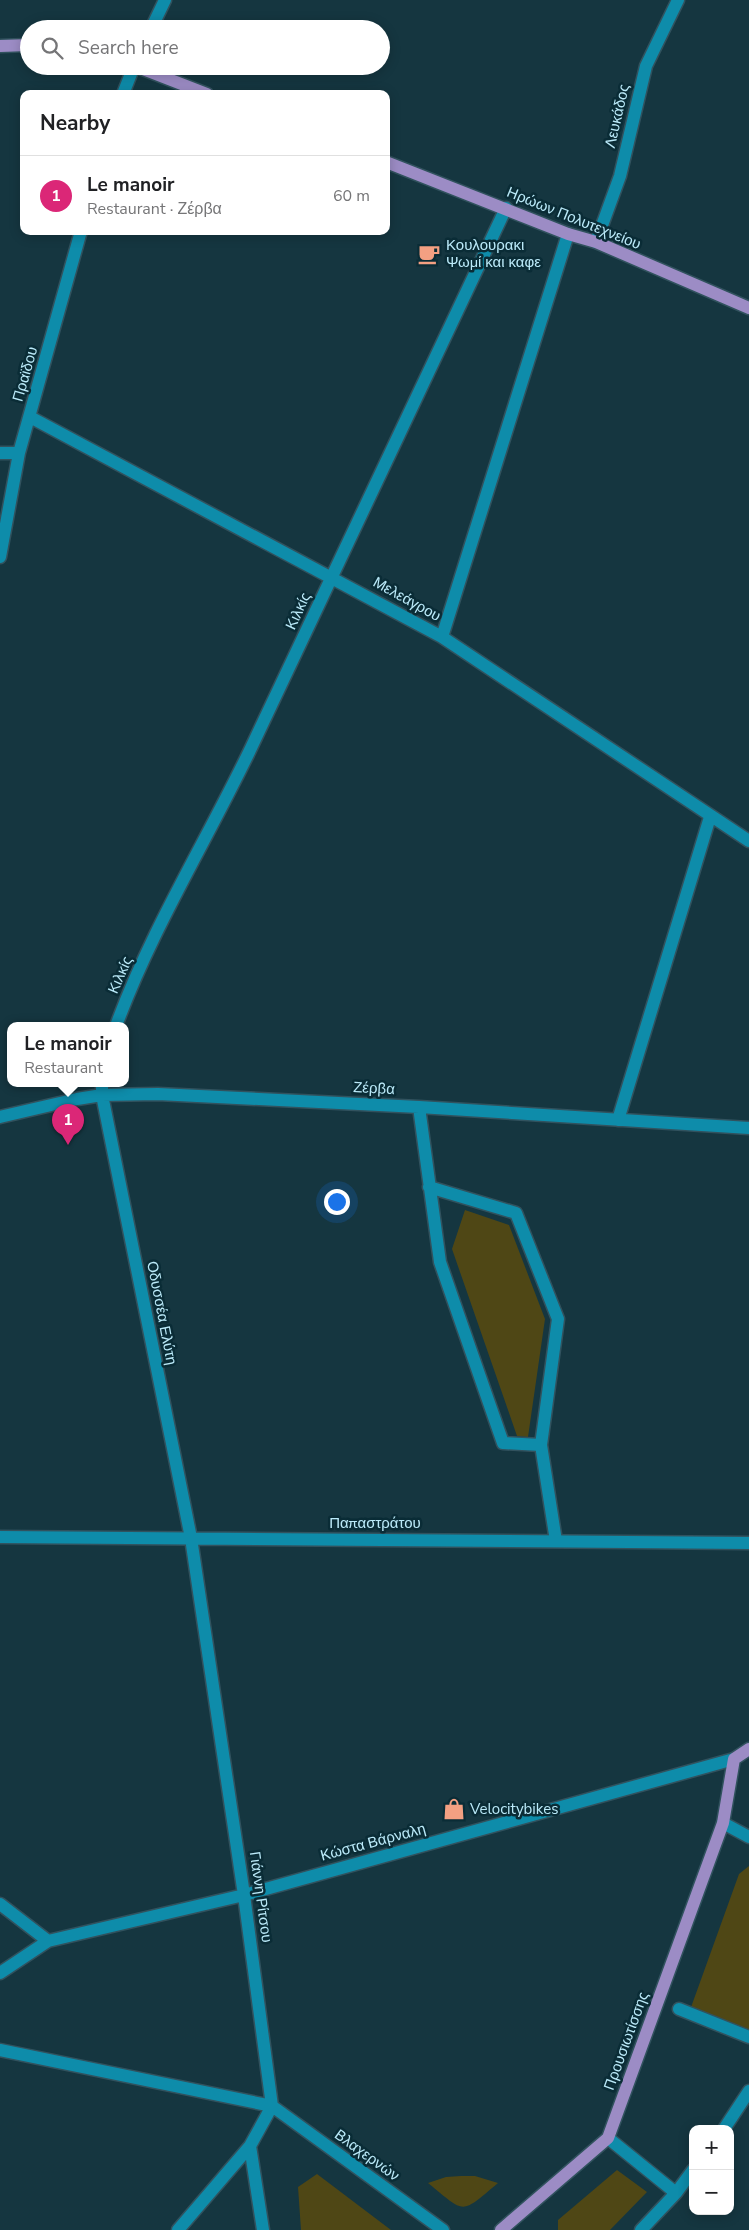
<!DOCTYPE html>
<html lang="en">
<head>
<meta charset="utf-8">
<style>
	:root { --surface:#fff; --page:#f6f6f6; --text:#202124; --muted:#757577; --line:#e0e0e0; --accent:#db2777 }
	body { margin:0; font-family:"Nunito Sans",sans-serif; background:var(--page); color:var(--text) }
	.controls { position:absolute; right:15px; bottom:15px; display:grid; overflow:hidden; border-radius:10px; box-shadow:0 2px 12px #0003 }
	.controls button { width:45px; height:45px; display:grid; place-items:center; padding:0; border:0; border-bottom:1px solid var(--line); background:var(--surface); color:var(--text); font:25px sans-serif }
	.you { position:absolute; left:336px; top:1201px; width:18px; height:18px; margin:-12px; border:4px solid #fff; border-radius:50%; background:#1a73e8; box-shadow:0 0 0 8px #1a73e833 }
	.badge { display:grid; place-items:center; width:32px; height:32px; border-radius:50%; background:var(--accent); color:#fff; font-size:16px; font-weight:700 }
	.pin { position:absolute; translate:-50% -41px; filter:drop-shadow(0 1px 2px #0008) }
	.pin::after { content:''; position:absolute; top:26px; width:18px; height:15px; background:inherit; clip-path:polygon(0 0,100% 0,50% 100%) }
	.popup { position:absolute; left:7px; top:1022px; width:122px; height:65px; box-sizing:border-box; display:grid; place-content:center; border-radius:10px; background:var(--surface); filter:drop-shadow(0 1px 4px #0005); font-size:16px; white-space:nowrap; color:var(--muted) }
	.popup b { font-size:19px; color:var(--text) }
	.popup::after { content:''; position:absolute; left:50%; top:100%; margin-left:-10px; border:10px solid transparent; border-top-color:var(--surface) }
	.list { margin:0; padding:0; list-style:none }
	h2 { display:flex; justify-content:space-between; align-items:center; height:65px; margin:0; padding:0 20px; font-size:21px }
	h2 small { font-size:16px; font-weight:400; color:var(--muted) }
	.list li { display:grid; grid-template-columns:32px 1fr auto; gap:15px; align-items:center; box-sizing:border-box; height:80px; padding:0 20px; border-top:1px solid var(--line) }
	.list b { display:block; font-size:19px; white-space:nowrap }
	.list p { margin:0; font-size:16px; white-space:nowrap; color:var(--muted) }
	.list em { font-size:16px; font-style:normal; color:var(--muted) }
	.icon { flex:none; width:28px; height:28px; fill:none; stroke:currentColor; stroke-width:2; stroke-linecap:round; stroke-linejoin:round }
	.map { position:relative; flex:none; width:749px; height:2230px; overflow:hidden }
	.search { position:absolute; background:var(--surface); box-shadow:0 2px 12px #0003; left:20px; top:20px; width:370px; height:55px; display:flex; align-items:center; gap:12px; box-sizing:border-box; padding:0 18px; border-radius:28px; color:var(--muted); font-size:19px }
	.panel { position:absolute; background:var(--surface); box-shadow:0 2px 12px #0003; left:20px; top:90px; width:370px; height:145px; border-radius:10px }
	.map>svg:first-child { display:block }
</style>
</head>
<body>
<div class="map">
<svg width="749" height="2230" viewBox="0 0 749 2230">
	<rect width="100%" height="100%" fill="#153640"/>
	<path fill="#4f4715" d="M465,1210L509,1225L545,1319L528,1437L517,1436L452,1249Z
		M749,1866V2033L690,2010L739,1874Z
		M617,2170L647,2192L610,2230H558V2220Z
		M317,2174L391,2230H301L298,2187Z
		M461,2176H475L498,2183C460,2215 466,2214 428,2183L446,2177Z"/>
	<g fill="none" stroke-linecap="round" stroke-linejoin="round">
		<g stroke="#31525e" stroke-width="15">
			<path id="minor" d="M151,29L165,0
				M123,94L134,66
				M596,242L620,176L646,66L678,0
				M30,417L442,637L749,841
				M0,453H19
				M0,557L19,453L81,231
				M442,637L568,234
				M116,1026C151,930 207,840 251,748C337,568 422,388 506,208
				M102,1084V1095L191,1538L244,1895L272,2106L250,2146L178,2230
				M419,1107L440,1262L503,1443L541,1445
				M0,1117L77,1099L102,1095L158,1094L419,1107L749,1128
				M618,1120L710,817
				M429,1187L516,1213L558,1319L541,1445L556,1541
				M0,1537L749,1543
				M723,1823L749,1837
				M0,1904L48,1941
				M0,1973L48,1941L244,1895L734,1759
				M679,2009L749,2037
				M0,2050L272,2106L443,2230
				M724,2129L749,2091
				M608,2138L676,2193
				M250,2146L263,2230
				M641,2230L676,2193L693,2170"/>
		</g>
		<g stroke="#31525e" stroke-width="15">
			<path id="major" d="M0,46L29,45
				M135,66L207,94
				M386,162L568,234L596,242L749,308
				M501,2230L608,2138L723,1823L734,1759L749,1749"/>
		</g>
		<use href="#minor" stroke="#0e8caa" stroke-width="12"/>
		<use href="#major" stroke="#9c8cc5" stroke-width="12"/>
	</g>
	<defs>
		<g id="cafe-bare" transform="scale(1.725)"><path d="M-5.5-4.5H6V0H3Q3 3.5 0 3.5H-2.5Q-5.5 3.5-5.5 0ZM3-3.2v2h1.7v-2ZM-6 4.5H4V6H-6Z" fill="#f3a082" stroke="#0a2c36" stroke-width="2.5" paint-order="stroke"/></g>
		<g id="shop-bare" transform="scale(1.725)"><path d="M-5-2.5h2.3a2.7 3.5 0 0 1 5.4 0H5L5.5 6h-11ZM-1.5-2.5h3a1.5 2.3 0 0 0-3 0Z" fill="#f3a082" stroke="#0a2c36" stroke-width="2.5" paint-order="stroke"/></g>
	</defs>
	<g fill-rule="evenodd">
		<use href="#cafe-bare" x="429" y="254"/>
		<use href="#shop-bare" x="454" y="1809"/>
	</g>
	<g text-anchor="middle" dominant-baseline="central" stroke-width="5" stroke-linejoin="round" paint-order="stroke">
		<g font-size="15" fill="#bbeaf9" stroke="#0a2c36">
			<text transform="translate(617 116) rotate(-77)">Λευκάδος</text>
			<text transform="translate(574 218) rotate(22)">Ηρώων Πολυτεχνείου</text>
			<text transform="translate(25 374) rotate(-74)">Πραϊδου</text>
			<text transform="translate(407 599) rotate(29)">Μελεάγρου</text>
			<text transform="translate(298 611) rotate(-65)">Κιλκίς</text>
			<text transform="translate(120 975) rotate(-66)">Κιλκίς</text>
			<text transform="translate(374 1088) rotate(3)">Ζέρβα</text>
			<text transform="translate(162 1313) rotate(79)">Οδυσσέα Ελύτη</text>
			<text x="375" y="1523">Παπαστράτου</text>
			<text transform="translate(373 1842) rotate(-15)">Κώστα Βάρναλη</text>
			<text transform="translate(261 1897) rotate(82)">Γιάννη Ρίτσου</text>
			<text transform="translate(626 2041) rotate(-70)">Προυσιωτίσσης</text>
			<text transform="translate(367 2155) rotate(36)">Βλαχερνών</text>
		</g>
		<g font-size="15" fill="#bbeaf9" stroke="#0a2c36" text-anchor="start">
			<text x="446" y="245">Κουλουρακι<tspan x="446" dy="17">Ψωμί και καφε</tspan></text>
			<text x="470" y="1809">Velocitybikes</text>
		</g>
	</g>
</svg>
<div class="controls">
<button>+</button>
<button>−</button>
</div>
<div class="you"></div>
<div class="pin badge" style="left:68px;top:1145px">1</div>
<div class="popup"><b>Le manoir</b>Restaurant</div>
<div class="search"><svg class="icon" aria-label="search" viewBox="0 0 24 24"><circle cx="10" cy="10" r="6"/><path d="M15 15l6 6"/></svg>Search here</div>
<section class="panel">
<h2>Nearby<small></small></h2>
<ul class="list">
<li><span class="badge">1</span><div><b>Le manoir</b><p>Restaurant · Ζέρβα</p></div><em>60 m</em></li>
</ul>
</section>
</div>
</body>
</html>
